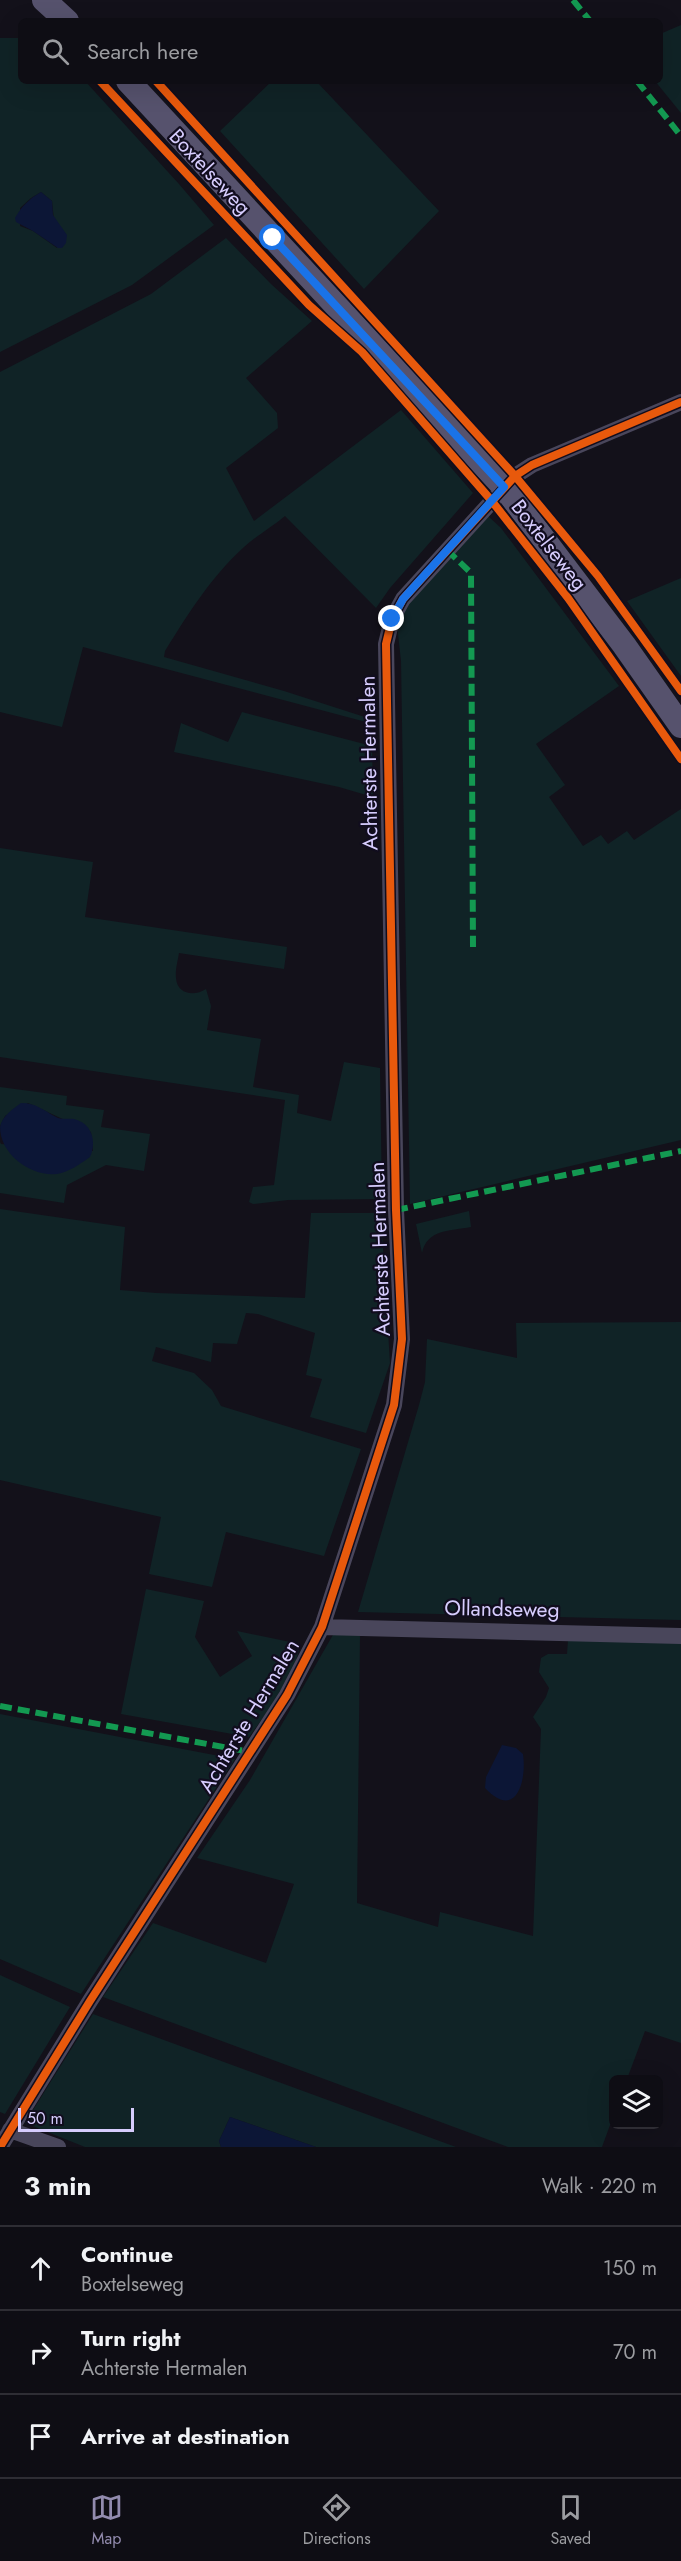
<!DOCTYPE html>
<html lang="en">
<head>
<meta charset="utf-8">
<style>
	:root { --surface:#0e0d14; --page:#1c1b22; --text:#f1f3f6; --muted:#9b9ca0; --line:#2e2d34; --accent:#928bae }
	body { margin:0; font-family:Jost,sans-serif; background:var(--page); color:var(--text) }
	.controls { position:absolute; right:18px; bottom:18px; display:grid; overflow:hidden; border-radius:9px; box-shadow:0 6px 24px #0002 }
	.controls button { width:54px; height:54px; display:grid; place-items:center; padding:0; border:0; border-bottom:2px solid var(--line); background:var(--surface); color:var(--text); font:30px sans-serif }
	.scale { position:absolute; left:18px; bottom:15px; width:116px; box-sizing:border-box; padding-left:6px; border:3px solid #d6ccfd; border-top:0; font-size:16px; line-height:21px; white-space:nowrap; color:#d6ccfd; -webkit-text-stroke:4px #110d1e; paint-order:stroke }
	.stop { position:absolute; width:18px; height:18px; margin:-14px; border:4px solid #1a73e8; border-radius:50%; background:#fff }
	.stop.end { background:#1a73e8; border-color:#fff; box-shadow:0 2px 6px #0008 }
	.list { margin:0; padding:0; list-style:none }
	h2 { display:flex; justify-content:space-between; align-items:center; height:78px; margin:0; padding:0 24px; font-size:26px }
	h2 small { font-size:20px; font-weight:400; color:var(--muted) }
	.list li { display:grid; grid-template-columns:39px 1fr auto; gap:18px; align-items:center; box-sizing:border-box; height:84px; padding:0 24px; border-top:2px solid var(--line) }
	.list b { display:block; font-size:22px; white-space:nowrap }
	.list p { margin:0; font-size:20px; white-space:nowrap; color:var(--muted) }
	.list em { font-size:20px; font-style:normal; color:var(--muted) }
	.icon { flex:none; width:33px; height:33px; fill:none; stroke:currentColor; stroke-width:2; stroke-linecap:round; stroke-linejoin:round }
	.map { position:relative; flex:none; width:681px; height:2147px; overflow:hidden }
	.search { position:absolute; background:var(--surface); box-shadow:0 6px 24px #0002; left:18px; right:18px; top:18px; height:66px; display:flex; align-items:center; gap:15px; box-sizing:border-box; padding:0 21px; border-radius:9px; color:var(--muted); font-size:22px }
	.sheet { height:330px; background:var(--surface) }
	nav { display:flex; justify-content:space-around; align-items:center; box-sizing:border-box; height:84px; border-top:2px solid var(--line); background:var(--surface); font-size:16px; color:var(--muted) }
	nav a { display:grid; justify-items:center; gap:3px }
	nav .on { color:var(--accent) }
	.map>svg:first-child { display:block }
</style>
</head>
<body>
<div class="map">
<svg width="681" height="2147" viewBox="0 0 681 2147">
	<rect width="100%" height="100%" fill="#13111a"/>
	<path fill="#102326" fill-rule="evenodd" d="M681,25V113L655,81H660V34Z
		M0,38H21V81H85L179,184L214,225L132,285L0,352ZM41,192L52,201L57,248L33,231L20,226V208L31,198Z
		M272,81H316L439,211L364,289L220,131Z
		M226,238L271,284L312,321L246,378L277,413L278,428L226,468L254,521L401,410L473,493L390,588L376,608L285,516C272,527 256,536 244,547C211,577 188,614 165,651L164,657L284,691L371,719L366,722L83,647L62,727L0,712V372L151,294Z
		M488,516L501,528L619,686L536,744L565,785L549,797L583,846L601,835L608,844L627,831L634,840L681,809V1140L410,1204L401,661L397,625L400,613Z
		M681,578V676L627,601Z
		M242,712L372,746L373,797L339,787L174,752L181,723L228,742Z
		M0,848L93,862L85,917L287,947L284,969L179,953C178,960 175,970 176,978C177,994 194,997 206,989L211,1006L207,1030L261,1039L253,1087L299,1095L297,1113L331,1121L344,1062L380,1068L382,1199L288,1200L253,1204L249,1202L253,1187L274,1185L285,1100L0,1057Z
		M0,1087L67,1096L66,1105L104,1110L101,1127L150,1134L144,1171L106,1165L67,1185L64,1203L0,1193V1142L1,1144L93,1151L91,1132L28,1103L5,1116L0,1126Z
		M0,1209L125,1227L120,1290L156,1293L305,1298L311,1213H376L381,1216L390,1363L366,1433L310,1417L322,1379L306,1375L315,1333L258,1314L246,1313L237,1344L213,1343L211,1362L156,1347L152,1361L194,1373L212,1390L221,1406L361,1449L324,1556L226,1532L212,1587L149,1574L161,1517L0,1480Z
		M469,1211L471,1227C450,1231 427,1229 422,1253L416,1224Z
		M681,1322V1620L358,1612L419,1405L425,1382L427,1339L517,1358L516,1323Z
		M146,1589L204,1601L195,1637L220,1677L252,1656L237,1631L300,1644C294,1681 270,1708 249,1737L121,1714Z
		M334,1633L360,1634L357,1903L438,1927L440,1912L533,1936L541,1729L533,1717L546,1697L549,1688L539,1672L541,1658L548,1654H567L568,1640L681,1643V2043L645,2031L627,2079L614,2080L613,2117L602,2147H508L103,1997L153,1923L266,1963L294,1884L197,1858L250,1780Z
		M0,1714L235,1759L81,1994L0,1959Z
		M0,1975L70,2007L5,2114L0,2112Z
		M93,2014L456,2147H316L230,2117L219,2141L221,2147H85L25,2123Z"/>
	<path fill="#0c1636" d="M41,192L52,201L53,215L67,235L66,243L62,248H58L33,231L16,222L15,218C22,206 29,199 41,192Z
		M21,1103C36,1103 43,1110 56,1117C61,1120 68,1118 74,1119C92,1123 97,1142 90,1157C80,1164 69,1172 57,1174C32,1177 0,1155 0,1127C2,1116 13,1109 21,1103Z
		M502,1745L516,1748L523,1754C527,1781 516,1821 485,1788L486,1777Z
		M230,2117L316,2147H221L219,2141Z"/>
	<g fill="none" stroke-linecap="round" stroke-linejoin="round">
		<path stroke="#49465b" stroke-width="16" d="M322,1627L681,1636
			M10,2130L58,2147
			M0,2147L90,2001L287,1695L322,1627L394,1405L402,1339L396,1210L386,644L392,619L403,599L515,476L532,465L681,402"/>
		<path stroke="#56526d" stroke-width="24" d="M44,0L67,21
			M128,81L504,487L624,645L681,726"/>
		<path stroke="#139951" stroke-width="6" stroke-dasharray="12 6" stroke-linecap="butt" d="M573,0L590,21
			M637,81L681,136
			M447,550L471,573L473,947
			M396,1210L681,1151
			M0,1706L251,1752"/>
		<g stroke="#110d1e" stroke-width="11">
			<path id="cycleway" d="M100,81L309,305L362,352L491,500L568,598L681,759
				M156,81L515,476L598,576L681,691
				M0,2147L90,2001L287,1695L322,1627L394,1405L402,1339L396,1210L386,644L392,619L403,599L515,476L532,465L681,402"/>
		</g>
		<use href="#cycleway" stroke="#e8590c" stroke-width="8"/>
	</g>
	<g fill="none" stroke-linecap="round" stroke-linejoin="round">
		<path stroke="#1a73e8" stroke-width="8" d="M273,238L504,487L403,599L392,619"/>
	</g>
	<g text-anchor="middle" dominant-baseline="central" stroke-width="4.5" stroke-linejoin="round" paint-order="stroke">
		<g font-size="21" fill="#d6ccfd" stroke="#110d1e">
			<text transform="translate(210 172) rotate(47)">Boxtelseweg</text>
			<text transform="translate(549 545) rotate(52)">Boxtelseweg</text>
			<text transform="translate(369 763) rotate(-91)">Achterste Hermalen</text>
			<text transform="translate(380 1249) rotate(-92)">Achterste Hermalen</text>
			<text transform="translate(502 1609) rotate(1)">Ollandseweg</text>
			<text transform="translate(249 1716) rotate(-59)">Achterste Hermalen</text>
		</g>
	</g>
</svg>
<div class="controls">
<button><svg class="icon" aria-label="layers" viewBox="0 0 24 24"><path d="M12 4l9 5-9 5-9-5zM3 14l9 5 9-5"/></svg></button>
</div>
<div class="scale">50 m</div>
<div class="stop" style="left:273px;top:238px"></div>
<div class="stop end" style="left:392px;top:619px"></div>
<div class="search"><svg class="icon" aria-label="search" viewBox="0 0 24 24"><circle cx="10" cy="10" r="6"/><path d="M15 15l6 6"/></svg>Search here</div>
</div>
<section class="sheet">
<h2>3 min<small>Walk · 220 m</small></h2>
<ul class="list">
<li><svg class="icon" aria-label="ahead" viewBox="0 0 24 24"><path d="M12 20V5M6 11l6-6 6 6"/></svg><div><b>Continue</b><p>Boxtelseweg</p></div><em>150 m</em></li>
<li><svg class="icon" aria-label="right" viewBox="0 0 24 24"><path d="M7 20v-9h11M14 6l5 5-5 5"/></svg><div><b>Turn right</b><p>Achterste Hermalen</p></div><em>70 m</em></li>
<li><svg class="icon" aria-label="arrive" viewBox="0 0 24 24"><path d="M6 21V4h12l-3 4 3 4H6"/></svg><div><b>Arrive at destination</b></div></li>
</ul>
</section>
<nav>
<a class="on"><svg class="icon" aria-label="map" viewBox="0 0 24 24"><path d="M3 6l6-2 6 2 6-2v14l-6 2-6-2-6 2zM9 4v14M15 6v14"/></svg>Map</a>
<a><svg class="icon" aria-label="directions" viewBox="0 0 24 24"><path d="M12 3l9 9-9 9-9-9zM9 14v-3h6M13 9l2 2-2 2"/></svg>Directions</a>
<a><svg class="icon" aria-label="saved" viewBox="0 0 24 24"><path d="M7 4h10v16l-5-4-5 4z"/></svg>Saved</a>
</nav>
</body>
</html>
